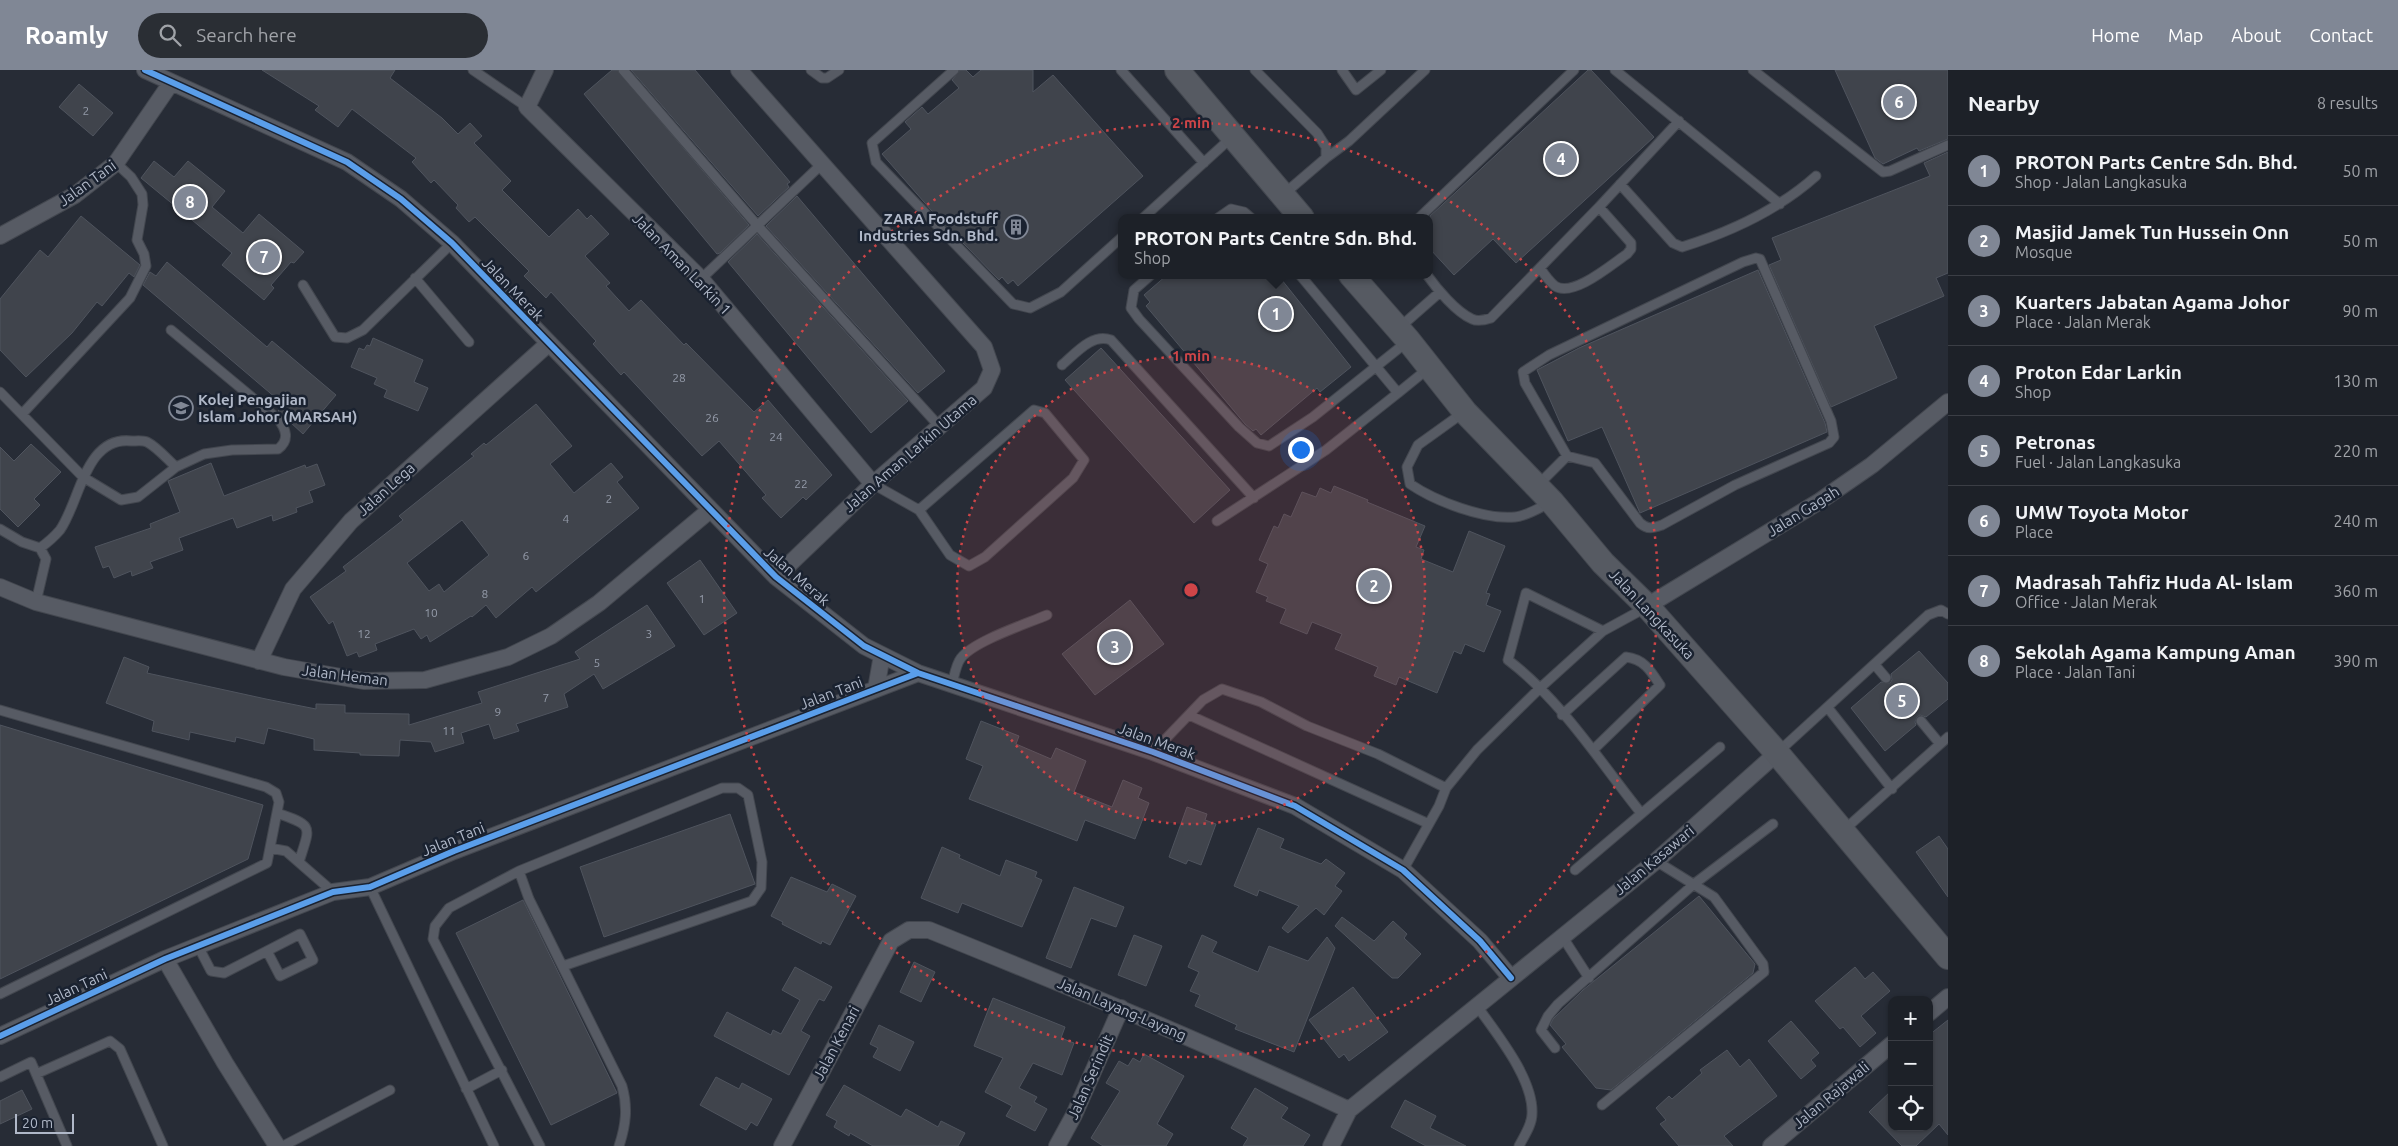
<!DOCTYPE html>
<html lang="en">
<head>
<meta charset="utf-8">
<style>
	:root { --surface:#1d2128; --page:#2a2e34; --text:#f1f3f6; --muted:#a0a3a8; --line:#3b3e45; --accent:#808795 }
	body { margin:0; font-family:Ubuntu,sans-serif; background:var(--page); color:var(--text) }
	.controls { position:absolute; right:15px; bottom:15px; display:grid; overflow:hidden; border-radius:10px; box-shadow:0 1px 4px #0004 }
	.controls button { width:45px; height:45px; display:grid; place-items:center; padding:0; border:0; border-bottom:1px solid var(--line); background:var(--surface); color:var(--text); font:25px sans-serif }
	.scale { position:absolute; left:15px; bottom:12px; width:59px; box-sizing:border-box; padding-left:5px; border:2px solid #b0b8c8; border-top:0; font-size:14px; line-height:18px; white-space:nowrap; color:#b0b8c8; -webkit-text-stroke:4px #1a2230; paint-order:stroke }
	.you { position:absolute; left:1300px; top:379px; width:18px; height:18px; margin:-12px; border:4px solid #fff; border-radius:50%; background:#1a73e8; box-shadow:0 0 0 8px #1a73e833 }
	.badge { display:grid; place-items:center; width:32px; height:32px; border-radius:50%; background:var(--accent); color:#fff; font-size:16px; font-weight:700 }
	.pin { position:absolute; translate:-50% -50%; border:2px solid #fff; box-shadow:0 1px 5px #0006 }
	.popup { position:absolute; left:1118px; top:144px; width:315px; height:65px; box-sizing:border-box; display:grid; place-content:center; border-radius:10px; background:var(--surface); filter:drop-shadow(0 1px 4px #0005); font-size:16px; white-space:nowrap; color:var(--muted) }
	.popup b { font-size:19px; color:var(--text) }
	.popup::after { content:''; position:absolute; left:50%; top:100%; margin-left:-10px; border:10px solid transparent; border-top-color:var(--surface) }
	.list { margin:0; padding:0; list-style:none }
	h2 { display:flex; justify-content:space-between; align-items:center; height:65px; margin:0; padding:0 20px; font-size:21px }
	h2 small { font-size:16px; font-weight:400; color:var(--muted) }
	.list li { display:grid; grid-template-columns:32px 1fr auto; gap:15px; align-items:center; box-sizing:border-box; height:70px; padding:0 20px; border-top:1px solid var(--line) }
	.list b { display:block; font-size:19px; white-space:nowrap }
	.list p { margin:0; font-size:16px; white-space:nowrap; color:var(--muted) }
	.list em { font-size:16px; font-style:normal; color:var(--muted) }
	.icon { flex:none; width:28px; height:28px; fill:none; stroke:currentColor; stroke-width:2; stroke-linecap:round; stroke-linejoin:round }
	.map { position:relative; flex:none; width:1948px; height:1076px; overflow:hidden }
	header { display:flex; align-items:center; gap:30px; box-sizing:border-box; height:70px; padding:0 25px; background:var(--accent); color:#fff }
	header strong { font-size:24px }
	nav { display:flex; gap:28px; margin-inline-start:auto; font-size:18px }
	.search { width:350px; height:45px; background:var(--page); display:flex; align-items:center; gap:12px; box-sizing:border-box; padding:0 18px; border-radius:28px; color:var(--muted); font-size:19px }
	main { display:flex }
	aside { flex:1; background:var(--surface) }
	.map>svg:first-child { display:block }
</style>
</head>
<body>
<header>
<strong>Roamly</strong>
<div class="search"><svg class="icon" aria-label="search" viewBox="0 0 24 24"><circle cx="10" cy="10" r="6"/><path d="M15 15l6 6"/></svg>Search here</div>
<nav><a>Home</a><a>Map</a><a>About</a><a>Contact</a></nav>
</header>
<main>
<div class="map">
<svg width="1948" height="1076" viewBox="0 0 1948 1076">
	<rect width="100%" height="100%" fill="#272c36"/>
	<path fill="#40444c" stroke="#4f545e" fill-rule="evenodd" d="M262,0H395L390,8L442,48L458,64L470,53L482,66L474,73L511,111L502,120L549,167L578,139L587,149L591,145L609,164L585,186L610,213L606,216L629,241L641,230L684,275L686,273L754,342L768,330L832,405L806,430L803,427L781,448L762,428L766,425L719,371L702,386L624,302L621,305L593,274L596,271L551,222L546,228L524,206L529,201L475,147L469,152L456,138L458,135L434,110L431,113L412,92L416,88L352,39L338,57L315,40L319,36Z
		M612,0H617L749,155L720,183L717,184L584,24Z
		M631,0H695L790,112L787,114L789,117L758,146Z
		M960,0H966L973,7L981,0H1033V22L1053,5L1143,106L1018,216L1013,210L1008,214L1002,207L999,210L931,140L882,84L911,59L905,52L922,37L928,44L959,18L952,10Z
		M1588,0H1591L1654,67L1516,193L1493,169L1454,205L1430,179V146Z
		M1835,0H1948V69L1919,81L1917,78L1883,94L1875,88Z
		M79,14L113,43L93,66L59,37Z
		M1948,82V203L1936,208L1944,226L1874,256L1897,308L1831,337L1769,195L1781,190L1772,168L1930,106L1924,93Z
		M154,91L174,107L188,91L225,121L212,137L243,163L259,144L304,182L294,193L291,192L271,215L274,218L264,230L222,195L232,183L141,108Z
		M797,126L945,301L918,323L766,156Z
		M81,146L140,195L134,207L129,203L102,236L97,232L72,263L26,307L0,280V229L40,180L48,187Z
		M757,164L908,331L871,363L728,192Z
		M167,192L267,277L272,271L336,325L303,364L278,341L283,334L143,215L150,202L156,206Z
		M1758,200L1825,353L1827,362L1640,443L1602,357L1568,371L1537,300L1579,278Z
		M1167,205H1278L1351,297L1320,322L1317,318L1261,365L1256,359L1253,361L1245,354L1146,236L1150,232L1144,225Z
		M373,268L423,290L414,312L428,318L418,341L384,327L387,320L374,314L377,308L351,297L359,278L364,280L367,275L370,276Z
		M1101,278L1230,420L1194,453L1065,310Z
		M536,334L572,376L550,394L574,423L611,393L623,407L617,412L639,438L536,522L532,517L496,548L486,535L472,547L471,546L430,572L427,565L421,569L414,559L375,574L377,580L359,587L357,582L347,586L333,551L329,554L310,527L346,501L343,497L403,450L399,446L474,386L471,384L484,373L486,375ZM462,450L489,485L444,522L439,514L429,521L407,493Z
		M31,374L61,402L34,429L40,435L18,457L0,439V377L14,391Z
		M211,393L224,426L305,395L306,398L317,394L325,415L309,421L313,432L296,438L297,442L273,451L272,445L237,458L233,448L179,468L183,480L150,492L153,498L132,506L131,501L114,508L109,496L103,498L95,477L151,458L150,454L180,442L168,411Z
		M1334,416L1368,430L1367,432L1425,456L1416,477L1424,480L1421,489L1453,502L1469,461L1505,476L1486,523L1490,524L1486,535L1501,541L1484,582L1465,574L1461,584L1454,581L1437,623L1399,607L1396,615L1374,606L1378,597L1335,579L1342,564L1312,552L1307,564L1280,553L1286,539L1266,531L1268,527L1256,522L1268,494L1259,490L1274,456L1278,458L1284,444L1291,447L1302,422L1316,427L1320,418L1331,423Z
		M700,490L737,543L704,565L667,513Z
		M1130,530L1164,574L1095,625L1062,584Z
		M647,535L675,576L603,619L594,604L564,624L568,637L516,654L519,661L494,669L489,654L461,663L464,673L435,682L431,672L400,670L399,686L360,685V683L314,680V669L268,658L264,674L236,667L235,672L190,662L189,670L152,661L154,651L106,633L124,587L149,597L147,603L266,629L316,639V634L345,635V643L409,644V655L482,633L478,622L580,589L575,582Z
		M1919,581L1948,613V629L1926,647L1920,645L1917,647L1915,652L1916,655L1885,681L1851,638L1881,612L1890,613L1892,610L1891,604Z
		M981,651L1019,666L1016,674L1051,689L1056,678L1086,691L1074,722L1112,737L1123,710L1142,718L1138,728L1149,733L1135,769L1085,750L1077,771L969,729L983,696L966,689Z
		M0,655L263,735L248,789L0,909Z
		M1187,737L1207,744L1205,750L1216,754L1201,795L1188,790L1186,794L1169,787Z
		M730,744L755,814L604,867L580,797Z
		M1258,758L1284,769L1280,778L1321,794L1326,789L1345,803L1335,816L1342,821L1324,845L1316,838L1288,863L1282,858L1299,836L1259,820L1257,826L1234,816Z
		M1939,766L1948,779V827L1916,782Z
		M942,777L960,785L959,788L1000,806L1006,790L1037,802L1035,807L1042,810L1022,857L962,833L958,843L921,828Z
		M791,807L827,822L832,814L856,826L830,875L822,871L821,874L782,854L783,852L771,846Z
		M1074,817L1124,837L1116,857L1091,848L1071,898L1046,888Z
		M1699,826L1755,894L1753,903L1611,1020L1596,1018L1562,977L1566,974L1550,955L1553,949L1583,920Z
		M523,830L617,1023L551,1055L456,863Z
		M1342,847L1374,871L1393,851L1407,864L1404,868L1421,884L1398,908H1392L1335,856Z
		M1134,865L1162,876L1146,916L1118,905Z
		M1202,865L1217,872L1212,882L1258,902L1269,876L1308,891L1327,867L1335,878L1294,982L1235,959L1237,955L1195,936L1200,925L1190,921L1199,902L1188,897Z
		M914,892L935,902L921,932L900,922Z
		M795,897L832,917L824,931L819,929L801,961L810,966L789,1005L714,966L727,942L771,965L773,960L781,964L800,930L782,920Z
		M1855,897L1865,909L1873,902L1890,921L1861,946L1876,963L1860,977L1843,957L1840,959L1815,931Z
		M1353,917L1388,962L1349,991L1344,984L1339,988L1309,950Z
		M993,928L1065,957L1061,968L1074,973L1062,1005L1033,993L1019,1018L1037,1027L1034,1032L1047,1039L1035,1061L1006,1046L1012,1036L985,1022L1003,988L974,976Z
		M1948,950V1065L1939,1054L1916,1076H1902L1869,1042L1892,1020V1057H1929V965Z
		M1791,951L1819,983L1811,990L1816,996L1801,1009L1768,971Z
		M879,955L914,972L900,1001L873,987L878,978L870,974Z
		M1727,980L1740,997L1749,989L1777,1026L1724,1066L1733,1076H1679L1660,1054L1666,1050L1656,1038L1669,1026L1672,1029L1702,1003L1700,1000Z
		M1144,984L1184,1006L1157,1054L1173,1064L1166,1076H1103L1091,1068L1120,1021L1106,1013L1119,991L1128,996L1133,988L1140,992Z
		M716,1007L739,1019L742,1013L772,1029L757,1056L751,1052L746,1060L700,1035Z
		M844,1015L901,1047L906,1039L938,1057L941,1051L965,1063L958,1076H873L850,1063L849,1066L834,1057L837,1051L826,1045Z
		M1255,1018L1288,1038L1281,1048L1310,1065L1303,1076H1243L1248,1068L1231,1058Z
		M22,1020L32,1039L0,1054V1031Z
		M1405,1030L1436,1046L1430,1058L1466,1076H1426L1391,1057Z"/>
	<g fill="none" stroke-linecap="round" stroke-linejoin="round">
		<g stroke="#43474f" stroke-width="11">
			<path id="service" d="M473,0L527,37
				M623,0L757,155L940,357
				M811,0L822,8H827L839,0
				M954,0L872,73L876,92L1013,234L1030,238L1061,222L1122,167
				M1121,0L1204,93
				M1255,0L1317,63L1326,77V88L1284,124
				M1342,0L1356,20L1381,0
				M1615,0L1780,134
				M1753,0L1883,102L1890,101L1948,75
				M1326,88L1349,71L1425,0
				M1620,114L1673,173L1682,177C1730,162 1778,140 1816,106
				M1143,148L1232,67
				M1218,148L1231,139L1244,142L1251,148
				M1419,148L1574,0
				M1540,198C1544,204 1550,212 1555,216C1573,228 1612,194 1627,184L1631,179V173L1599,137
				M1151,205L1134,220L1131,238L1139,249L1239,357L1257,373L1269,376L1313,347L1408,271
				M1427,205C1437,219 1456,242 1472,249C1478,252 1485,250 1491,248L1599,137L1679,51
				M415,208L469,272
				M701,209L823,93
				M303,215L335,267L347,268L363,260L452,173
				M1399,258L1440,222
				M1062,295C1076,283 1092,263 1111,270L1254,428
				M0,322L83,407L121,430L138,427L176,397L204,384L232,380L278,379C290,370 286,359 278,349L171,260
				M1398,323L1430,297
				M1464,342L1418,375L1407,397L1410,414C1435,431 1484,450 1515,447C1527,446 1541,437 1551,432
				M23,343L130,228L146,196L144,184L137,170L143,135L142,124L131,107L116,93
				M873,414L919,440L1034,340L1045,343L1084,390L1073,408L985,487L969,496L950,485L919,440
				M1537,416L1567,386L1595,393L1640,453C1648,460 1653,458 1662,455L1735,415L1829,373L1834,367L1831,351L1760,189L1756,188L1743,192L1549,285L1523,302L1525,313L1567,386
				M1217,451L1326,380L1398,323L1300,205
				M0,459L22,472L40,478C47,473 54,467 60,460C80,432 85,365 132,371C136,371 143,370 147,372C157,377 168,390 176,397
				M36,532L46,489L40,478
				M1603,561L1526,523L1508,590C1561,630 1600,692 1641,743
				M1875,595L1886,608
				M952,614C954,607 956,594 961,588C974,571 1026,554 1047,545
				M1828,638L1892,719
				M0,640L266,717L276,723L279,732L267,793L0,924
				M1189,645L1429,754
				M1562,645L1626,587C1644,589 1651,601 1660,615L1593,680
				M1921,651L1940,674
				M1153,682L1203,630L1222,619L1261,632L1307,656L1378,684L1446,718L1439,736L1403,800
				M1777,683L1928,545L1941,540L1948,544
				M1446,718L1477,680L1540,618L1603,561L1647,537
				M277,743C315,756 310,756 299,792
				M1844,760L1948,667
				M270,778L286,781L333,822
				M1575,800L1720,677
				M519,801L722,718H738L748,725L762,792L761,818L752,831L563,896
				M370,817L494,1076
				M1562,866L1589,908
				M198,876L211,901L224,903L300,864L313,890L280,906L267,881
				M1477,936C1496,963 1534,1009 1532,1044C1532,1055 1524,1066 1519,1076
				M1555,978L1541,960L1548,946L1558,934L1694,814L1773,754
				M36,1004L110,971L120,979L163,1076
				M0,1007L31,992L67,1076
				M466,1019L502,1000
				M1602,1035L1764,902L1763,894L1714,827L1656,791
				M283,1076L390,1020
				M540,1076L433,869L435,856L449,838L519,801L529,829L622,1016C628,1037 626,1055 619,1076"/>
		</g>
		<g stroke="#43474f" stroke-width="18">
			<path id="minor" d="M145,0L347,92L401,129L452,173L776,507L864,576L918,603L1153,682L1295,736L1403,800L1480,871L1511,908
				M545,0L527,37L701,209L873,414
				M739,0L984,277L992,300L984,318L873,414L776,507
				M0,166L75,125L116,93L171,13
				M0,517L36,532L284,597L364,611L425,610L508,587L551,566L599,533L710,440
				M1647,536L1820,431L1872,395L1948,332
				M259,591L293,519L351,451L548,274
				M876,619L882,585
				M165,889L225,993L277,1076
				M1929,943L1948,927
				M0,966L165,889L333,822L370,817L454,781L918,603
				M782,1076L891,871L909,860H929C1070,917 1211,975 1349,1040
				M1057,1076L1074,1045L1121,938
				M1331,1076L1349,1040L1656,791L1777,683
				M1771,1076L1892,974"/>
		</g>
		<g stroke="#43474f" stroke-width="26">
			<path id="secondary" d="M1177,0L1302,148
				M1351,205L1408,270L1465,342L1552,432L1603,493L1647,536L1777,683L1948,887"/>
		</g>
		<use href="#service" stroke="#575b64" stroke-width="9"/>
		<use href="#minor" stroke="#575b64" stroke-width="16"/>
		<use href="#secondary" stroke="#565a62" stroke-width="24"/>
		<g stroke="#1a2230" stroke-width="9">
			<path id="cycleway" d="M145,0L347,92L401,129L452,173L776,507L864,576L918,603L1153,682L1295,736L1403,800L1480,871L1511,908
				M0,966L165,889L333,822L370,817L454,781L918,603"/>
		</g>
		<use href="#cycleway" stroke="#5a9eea" stroke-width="6"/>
	</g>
	<circle cx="1191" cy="520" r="234" fill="#ce4548" fill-opacity=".12"/>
	<g fill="none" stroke="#ce4548" stroke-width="2.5" stroke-dasharray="2.5 5">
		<circle cx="1191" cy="520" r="234"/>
		<circle cx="1191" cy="520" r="467"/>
	</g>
	<defs>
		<g id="building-ring" transform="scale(1.25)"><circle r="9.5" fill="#1a2230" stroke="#808795" stroke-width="1.5"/><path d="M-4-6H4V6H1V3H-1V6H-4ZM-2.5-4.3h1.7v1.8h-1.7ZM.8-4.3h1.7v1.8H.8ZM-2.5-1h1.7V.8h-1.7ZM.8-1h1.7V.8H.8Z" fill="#808795"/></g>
		<g id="university-ring" transform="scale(1.25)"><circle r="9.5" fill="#1a2230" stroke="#808795" stroke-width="1.5"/><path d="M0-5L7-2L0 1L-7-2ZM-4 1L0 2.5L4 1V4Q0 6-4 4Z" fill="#808795"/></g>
	</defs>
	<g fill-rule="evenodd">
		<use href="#building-ring" x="1016" y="157"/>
		<use href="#university-ring" x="181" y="338"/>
	</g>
	<g text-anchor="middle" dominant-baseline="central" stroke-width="5" stroke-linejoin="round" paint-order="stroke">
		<g font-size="12" fill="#949ba9">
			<text x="86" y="40">2</text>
			<text x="679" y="307">28</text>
			<text x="712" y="347">26</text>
			<text x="776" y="366">24</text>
			<text x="801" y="413">22</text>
			<text x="609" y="428">2</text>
			<text x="566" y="448">4</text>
			<text x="526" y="485">6</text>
			<text x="485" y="523">8</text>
			<text x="702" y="528">1</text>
			<text x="431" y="542">10</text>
			<text x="364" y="563">12</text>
			<text x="649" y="563">3</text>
			<text x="597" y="592">5</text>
			<text x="546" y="627">7</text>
			<text x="498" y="641">9</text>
			<text x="449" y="660">11</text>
		</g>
		<g font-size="15" fill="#b0b8c8" stroke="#1a2230">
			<text transform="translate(87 113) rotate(-36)">Jalan Tani</text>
			<text transform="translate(682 194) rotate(46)">Jalan Aman Larkin 1</text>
			<text transform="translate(513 219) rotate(46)">Jalan Merak</text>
			<text transform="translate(910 383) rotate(-41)">Jalan Aman Larkin Utama</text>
			<text transform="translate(386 419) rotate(-42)">Jalan Lega</text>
			<text transform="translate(1803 441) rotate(-32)">Jalan Gagah</text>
			<text transform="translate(797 506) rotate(41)">Jalan Merak</text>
			<text transform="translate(1652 544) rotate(47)">Jalan Langkasuka</text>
			<text transform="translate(345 605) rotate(7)">Jalan Heman</text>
			<text transform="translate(831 623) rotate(-21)">Jalan Tani</text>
			<text transform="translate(1157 671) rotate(20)">Jalan Merak</text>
			<text transform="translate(453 769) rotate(-22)">Jalan Tani</text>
			<text transform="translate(1654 790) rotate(-40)">Jalan Kasawari</text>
			<text transform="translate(76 917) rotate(-25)">Jalan Tani</text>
			<text transform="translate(1122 939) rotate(23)">Jalan Layang-Layang</text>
			<text transform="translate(836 973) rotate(-62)">Jalan Kenari</text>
			<text transform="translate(1090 1007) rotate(-66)">Jalan Serindit</text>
			<text transform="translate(1831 1025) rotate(-40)">Jalan Rajawali</text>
		</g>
		<g font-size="15" font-weight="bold" fill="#b0b8c8" stroke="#1a2230" text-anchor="end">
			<text x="998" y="148">ZARA Foodstuff<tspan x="998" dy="17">Industries Sdn. Bhd.</tspan></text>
			<text x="198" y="329" text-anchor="start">Kolej Pengajian<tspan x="198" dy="17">Islam Johor (MARSAH)</tspan></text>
		</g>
	</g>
	<circle cx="1191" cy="520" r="8" fill="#ce4548" stroke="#1a2230" stroke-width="2.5"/>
	<g font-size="15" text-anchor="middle" font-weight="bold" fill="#ce4548" stroke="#1a2230" stroke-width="5" stroke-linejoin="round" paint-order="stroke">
		<text x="1191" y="58">2 min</text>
		<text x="1191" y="291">1 min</text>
	</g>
</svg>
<div class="controls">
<button>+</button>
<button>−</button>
<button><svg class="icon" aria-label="locate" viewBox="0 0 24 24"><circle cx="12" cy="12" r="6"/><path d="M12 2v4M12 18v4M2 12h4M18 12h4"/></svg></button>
</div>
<div class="scale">20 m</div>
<div class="you"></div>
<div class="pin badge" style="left:1276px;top:244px">1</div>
<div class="popup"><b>PROTON Parts Centre Sdn. Bhd.</b>Shop</div>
<div class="pin badge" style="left:1374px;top:516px">2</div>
<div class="pin badge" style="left:1115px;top:577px">3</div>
<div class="pin badge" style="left:1561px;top:89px">4</div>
<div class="pin badge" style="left:1902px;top:631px">5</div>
<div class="pin badge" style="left:1899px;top:32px">6</div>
<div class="pin badge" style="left:264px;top:187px">7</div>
<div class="pin badge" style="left:190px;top:132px">8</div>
</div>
<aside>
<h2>Nearby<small>8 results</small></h2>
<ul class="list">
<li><span class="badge">1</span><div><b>PROTON Parts Centre Sdn. Bhd.</b><p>Shop · Jalan Langkasuka</p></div><em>50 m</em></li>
<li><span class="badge">2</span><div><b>Masjid Jamek Tun Hussein Onn</b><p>Mosque</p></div><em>50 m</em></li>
<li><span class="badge">3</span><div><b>Kuarters Jabatan Agama Johor</b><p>Place · Jalan Merak</p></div><em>90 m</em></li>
<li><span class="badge">4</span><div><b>Proton Edar Larkin</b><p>Shop</p></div><em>130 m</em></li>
<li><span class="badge">5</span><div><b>Petronas</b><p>Fuel · Jalan Langkasuka</p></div><em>220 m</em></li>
<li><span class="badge">6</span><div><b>UMW Toyota Motor</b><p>Place</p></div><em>240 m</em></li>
<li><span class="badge">7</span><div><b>Madrasah Tahfiz Huda Al- Islam</b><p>Office · Jalan Merak</p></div><em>360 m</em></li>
<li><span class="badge">8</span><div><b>Sekolah Agama Kampung Aman</b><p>Place · Jalan Tani</p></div><em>390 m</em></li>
</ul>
</aside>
</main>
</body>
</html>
